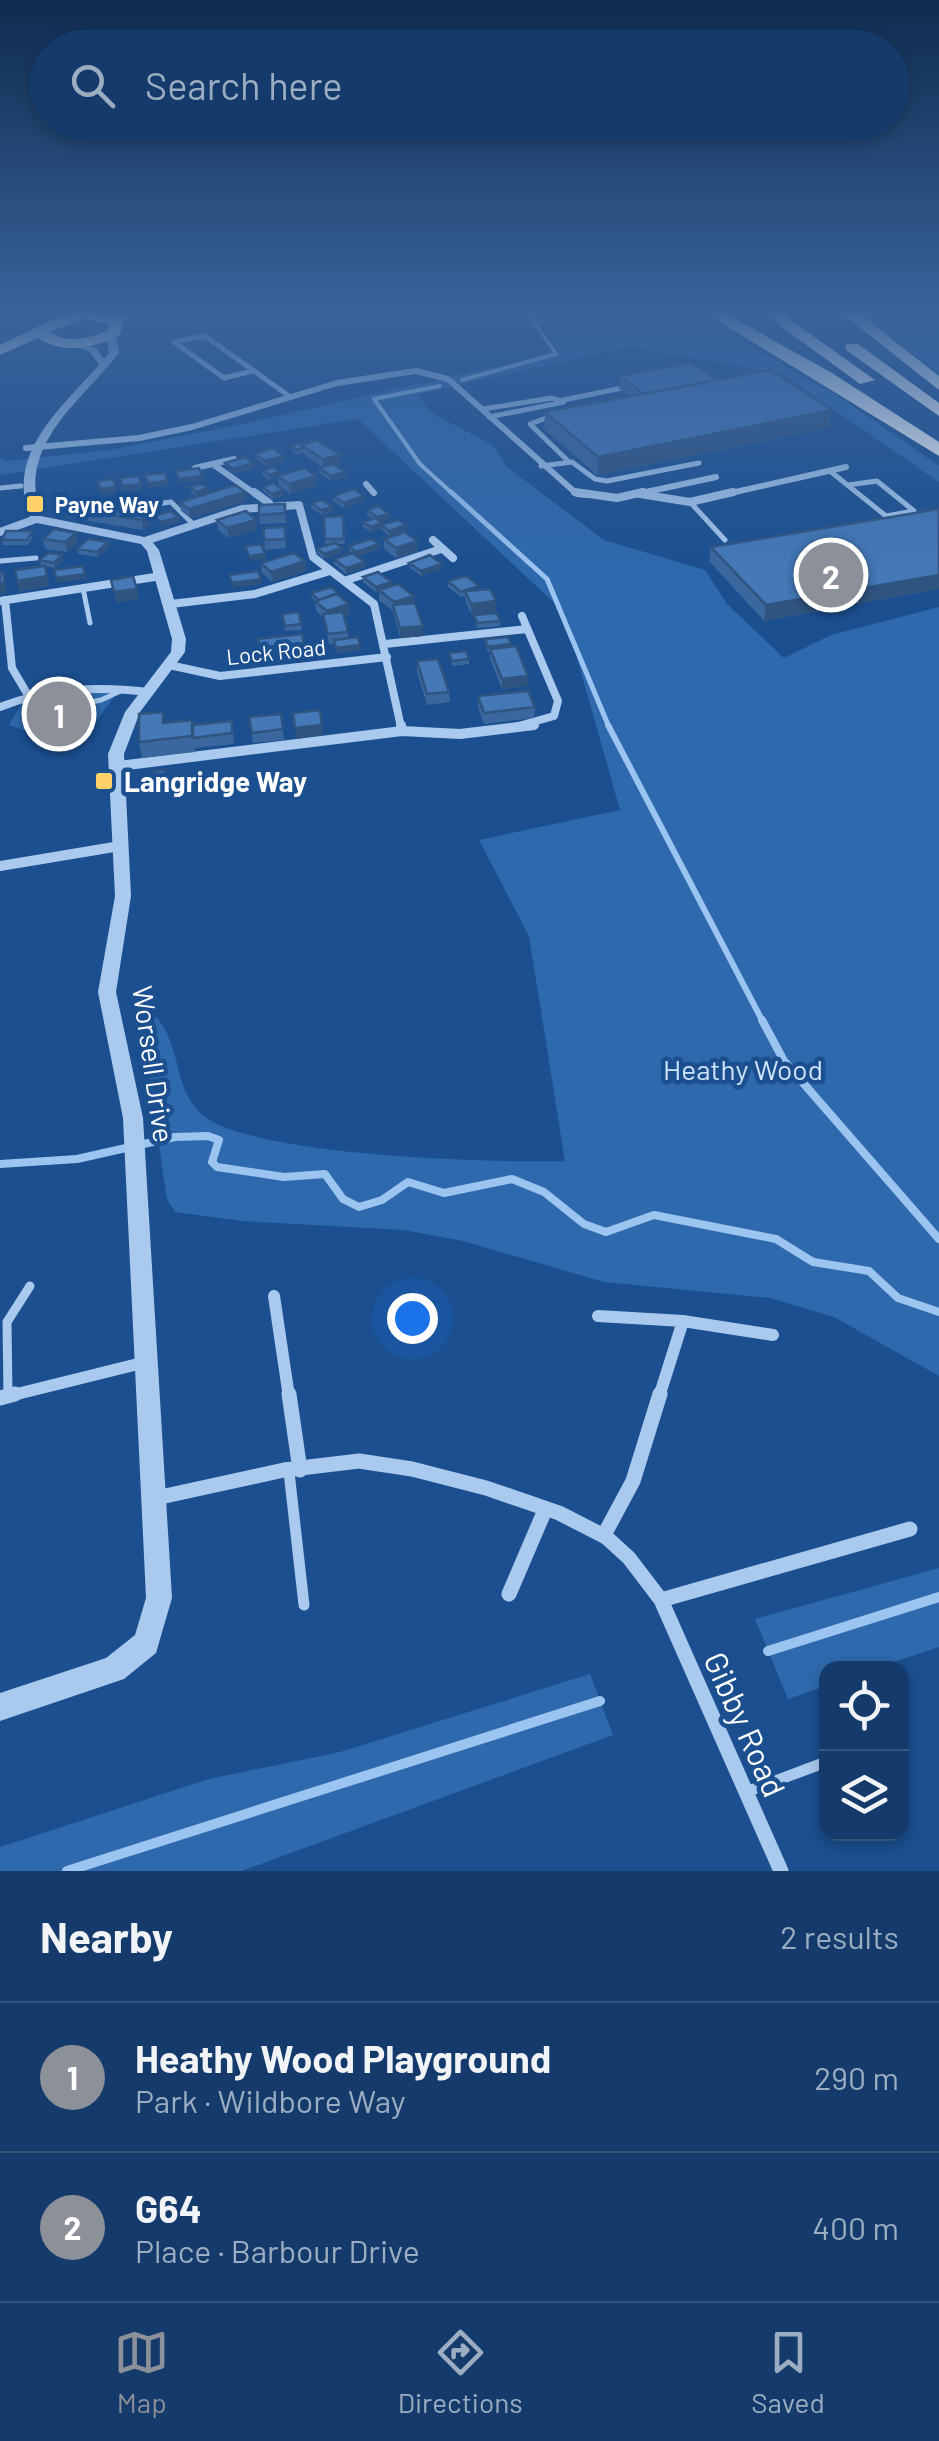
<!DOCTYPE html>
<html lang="en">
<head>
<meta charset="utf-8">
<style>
	:root { --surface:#143b6b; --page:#214673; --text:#f1f3f6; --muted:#9dadc1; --line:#33557e; --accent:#8c9099 }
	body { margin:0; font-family:Barlow,sans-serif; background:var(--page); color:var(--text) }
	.controls { position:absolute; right:30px; bottom:30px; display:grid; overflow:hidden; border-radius:20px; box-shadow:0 5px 15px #0003 }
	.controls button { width:90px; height:90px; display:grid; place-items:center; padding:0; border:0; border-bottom:2px solid var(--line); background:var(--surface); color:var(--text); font:50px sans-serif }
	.you { position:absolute; left:412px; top:1318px; width:35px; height:35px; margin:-25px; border:8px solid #fff; border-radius:50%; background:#1a73e8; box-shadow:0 0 0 15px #1a73e833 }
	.badge { display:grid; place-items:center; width:65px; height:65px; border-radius:50%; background:var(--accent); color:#fff; font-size:32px; font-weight:700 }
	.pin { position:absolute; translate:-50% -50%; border:5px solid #fff; box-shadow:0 2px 10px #0006 }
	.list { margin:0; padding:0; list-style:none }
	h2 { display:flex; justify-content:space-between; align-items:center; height:130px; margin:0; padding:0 40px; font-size:42px }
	h2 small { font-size:32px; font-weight:400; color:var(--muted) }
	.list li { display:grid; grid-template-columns:65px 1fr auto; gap:30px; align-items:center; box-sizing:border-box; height:150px; padding:0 40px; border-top:2px solid var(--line) }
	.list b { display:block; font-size:38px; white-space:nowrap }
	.list p { margin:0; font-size:32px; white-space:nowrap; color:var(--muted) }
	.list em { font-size:32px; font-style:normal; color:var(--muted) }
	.icon { flex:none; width:55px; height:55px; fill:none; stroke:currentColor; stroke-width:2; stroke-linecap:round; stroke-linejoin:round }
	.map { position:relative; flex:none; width:939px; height:1871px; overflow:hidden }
	.search { position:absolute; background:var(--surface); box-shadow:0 5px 15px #0003; left:30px; right:30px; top:30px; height:110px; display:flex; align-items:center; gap:25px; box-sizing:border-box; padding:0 35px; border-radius:55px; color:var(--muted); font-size:38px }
	.sheet { height:430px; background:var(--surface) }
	nav { display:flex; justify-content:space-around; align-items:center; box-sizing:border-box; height:140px; border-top:2px solid var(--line); background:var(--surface); font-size:28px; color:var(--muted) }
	nav a { display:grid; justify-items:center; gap:5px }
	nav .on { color:var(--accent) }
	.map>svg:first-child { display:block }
</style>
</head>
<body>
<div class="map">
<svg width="939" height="1871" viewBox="0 0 939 1871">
	<rect width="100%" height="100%" fill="#1b4f8f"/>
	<path fill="#2e69ad" d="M533,311H689L841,398L939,466V482L782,374L631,347L419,394L426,407L441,418L493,445L507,467L604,540L705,570L727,604L784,658L831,635L939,607V1376L834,1317L770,1298L604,1282L463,1241L404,1230L242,1221L175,1212L167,1199L138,1002C186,1031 168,1079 199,1112C242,1157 498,1163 565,1161L529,936L479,840L620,810L564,612L358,419L0,475V458L7,461L109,450L233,426L560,352Z
		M855,311H939V373L934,369Z
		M117,692L80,745L52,741L9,725L21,704L49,695Z
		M939,1568V1647L876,1668H826V1686L788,1699L755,1619Z
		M590,1674L613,1735L242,1871H0V1847L209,1779L340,1752Z"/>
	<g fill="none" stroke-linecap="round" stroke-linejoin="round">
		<path stroke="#9cc4f0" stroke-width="4" d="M462,380L556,354L527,311
			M440,386L374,399L420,464L454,495"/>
		<path stroke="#9cc4f0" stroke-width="5" d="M451,492L547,579L609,727"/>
		<path stroke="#9cc4f0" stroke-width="6" d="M608,725L763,1022"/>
		<path stroke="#9cc4f0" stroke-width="8" d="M762,1020L784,1061L939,1239
			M0,1164L77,1159L175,1137L208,1136L219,1140L212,1162L217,1167L284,1177L325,1174L343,1199L359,1207L382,1200L408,1182L444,1193L512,1179L544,1192L584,1224L606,1232L654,1215L776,1239L813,1262L869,1271L898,1298L939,1312"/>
		<path stroke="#9cc4f0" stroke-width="10" d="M768,1651L939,1597
			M67,1871L600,1701"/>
		<path stroke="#a9c9ee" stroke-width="5" d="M253,371L224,378L174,342L205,336L289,396
			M563,400L627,387
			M483,409L552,398L564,402L489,417
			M552,416L530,424L569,462
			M541,466L572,462L595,479L607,481L699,463
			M830,471L886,516L914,511L877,481L848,485
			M0,488L21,486
			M690,502L725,540
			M127,508L171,502L194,525
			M0,561L36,558
			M83,588L90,623
			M71,726L43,720L38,713L101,700L125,689"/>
		<path stroke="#a9c9ee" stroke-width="8" d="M65,725L71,726"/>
		<path stroke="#a9c9ee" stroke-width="9" d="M8,1396L7,1322L30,1286"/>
		<path stroke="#a9c9ee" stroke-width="11" d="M289,1472L304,1605
			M746,1792L826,1762"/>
		<path stroke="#a9c9ee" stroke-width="6" d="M26,448L139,438L192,427L337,383L416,371L448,379L577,494L586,495
			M214,465L257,495
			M195,468L234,459
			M366,484L374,493
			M640,494L646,495
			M632,495L716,477
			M722,495L846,467"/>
		<path stroke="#a9c9ee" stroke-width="8" d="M254,492L269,503
			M575,492L617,498L643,492
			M640,494L690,502L733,492
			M0,532L36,519
			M433,540L453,558
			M145,541L242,509L299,505L313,557L374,604L401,727
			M344,581L441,549
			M5,600L12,668L28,695
			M0,601L161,576
			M171,604L255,594L330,571
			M385,644L527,629
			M169,665L220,676L387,657
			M0,707C49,688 97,686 149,692
			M515,727L554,716L558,701L522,616"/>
		<path stroke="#a9c9ee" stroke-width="10" d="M401,725L402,731
			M119,766L402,731L460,734L534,725
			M0,866L120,846"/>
		<path stroke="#a9c9ee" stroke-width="12" d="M274,1296L289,1397
			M598,1316L683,1321L773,1335
			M5,1397L146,1362
			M659,1397L683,1321"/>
		<path stroke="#a9c9ee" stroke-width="15" d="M289,1394L300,1470
			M0,1398L15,1394
			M156,1498L284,1470L359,1461L412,1469L486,1488L559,1513L606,1537L629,1558L661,1600L781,1871
			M604,1535L633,1481L660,1394
			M509,1594L545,1510
			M661,1600L910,1529"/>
		<path fill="#a9c9ee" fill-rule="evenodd" d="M111,332L116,335L119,353C80,403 16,445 41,516L149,538L159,550L186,639L185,652L140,712L124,754L131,896L116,992L143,1118L172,1598L156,1653L124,1679L0,1721V1693L106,1658L135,1635L146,1598L123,1118L98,992L115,896L108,754L125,712L171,652L172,639L147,551L141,544L32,522C2,457 59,410 99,365L90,352L67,343L72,340L96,348L104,359L109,353L106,335Z"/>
		<path fill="#f8faff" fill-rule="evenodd" d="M86,311L114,316L124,311L131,315L123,323L120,335C95,348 63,355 38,338L0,355V345L64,314ZM84,319L108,324V330C89,339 68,344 49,332Z"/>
		<path fill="#fff" fill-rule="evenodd" d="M702,311H721L832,373L939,442V456Z
			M760,311H778L875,380L860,384Z
			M839,311H856L939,376V390Z
			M846,344H858L939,403V416L846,350Z"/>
	</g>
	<path fill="#3a679d" d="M620,376L717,380L832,410L829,428L597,475L544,429L545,412L630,396L619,389Z
		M306,441L340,455V464L336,465L346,472V477L331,481L319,473V468L322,467L302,453L297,455L291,450L290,446Z
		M254,454L284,456V461L266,466L255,458Z
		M262,470L280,472L281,476H316V486L290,494L279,486L278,477L269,480L262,475Z
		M190,487L208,488V493L245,492L246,501L190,518L181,511L180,502L196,497L191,492Z
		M262,487L284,495L273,499L263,491Z
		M333,496L365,501L344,508L333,501Z
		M311,503L333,512L322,515L311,508Z
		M285,504L286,523L260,524L259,515Z
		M64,508L150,511L152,521L143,530L66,517Z
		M939,509V589L764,621L709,561L711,547Z
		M367,510L389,519L380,521L382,525L406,530L389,536L381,529L371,532L363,527V522L373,519L367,515Z
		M343,516L345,544H337L342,553L324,559L317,553V548L330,544H325L324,517Z
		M217,520L257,530L229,538L218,530Z
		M285,527L286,548L265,550L264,540Z
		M33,536L28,545H3L2,540Z
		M43,539L78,542L67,552L45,549Z
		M384,539L418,551L396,558L384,549Z
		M379,544V549L357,556L365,562V567L346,574L334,564V559L352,553L349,551V546Z
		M109,547L98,557L78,554L77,549Z
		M40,560H63L55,568L45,566L49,586L19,591L45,566L41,565Z
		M305,561L306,571L272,582L262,573L261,563Z
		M409,563L442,569L421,576L410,568Z
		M363,577L392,582V586L414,596V603L423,636L400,638L393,611L379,600V592H376L363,582Z
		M448,581L479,590L496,611L471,614L465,601V596L461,597L448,587Z
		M311,593H338V595L349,604L350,614L344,616L349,638L360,645L361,650L337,653L334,644H329L324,618L316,611L315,601L312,598Z
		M299,612L302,630L285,631L282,614Z
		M474,615L500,621V626L477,628Z
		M258,639L304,643L305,654L261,658Z
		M485,639L511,644L528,676V686L502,689L490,659V652H488L485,644Z
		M449,653L469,659V664L452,666Z
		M417,661L449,692L450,702L427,705L417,672Z
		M478,696L535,707L534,718L484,724L478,707Z
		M281,714L284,740L253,743L249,717Z
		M165,723L193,725L233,732L234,744L195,748V752L142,758L139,742Z
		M165,770L167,782L156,783L154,771Z"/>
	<path fill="#305480" d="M832,410L829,428L597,475L598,457Z
		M340,455V464L324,469L323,459Z
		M284,456V461L266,466L265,461Z
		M253,463L254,468L234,474L233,469Z
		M280,472L281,476L269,480V475Z
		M346,472V477L331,481V476Z
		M202,476L203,481L180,483L179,479Z
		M316,476V486L290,494L289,484Z
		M167,481L168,486L149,488L148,483Z
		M141,484L142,489L123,491L122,486Z
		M116,487V492L101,494L100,489Z
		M208,488L209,493L196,497V492Z
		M283,490L284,495L273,499L272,494Z
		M245,492L246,501L190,518L189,509Z
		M364,496L365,501L344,508V503Z
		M333,507V512L322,515L321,510Z
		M150,511L152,521L143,530L142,520Z
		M389,514V519L377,522V517Z
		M178,517L179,522L162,527L161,522Z
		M256,520L257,530L229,538L227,528Z
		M382,523L381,529L371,532V527Z
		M406,525V530L389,536V531Z
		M76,533L78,542L67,552L65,542Z
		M417,541L418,551L396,558V548Z
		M108,542L109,547L98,557L97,552Z
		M379,544V549L356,557V552Z
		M342,548V553L324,559V554Z
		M265,554L266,559L250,561L249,556Z
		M62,555L63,560L55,568L54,563Z
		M305,561L306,571L272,582L271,572Z
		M365,562V567L346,574V568Z
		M442,564V569L421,576V571Z
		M3,572L7,593L0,594V583Z
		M85,574L86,579L57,583L56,578Z
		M939,575V589L764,621L766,605Z
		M47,576L49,586L19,591L17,581Z
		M261,579L262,584L233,588L232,583Z
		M392,582V587L376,592V587Z
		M137,589L139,599L116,603L114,592Z
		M414,596V606L394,612V602Z
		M496,601V611L471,614V604Z
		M349,604L350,614L328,622L327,611Z
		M423,626V636L400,638V628Z
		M360,645L361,650L337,653L336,648Z
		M528,676V686L502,689V679Z
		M322,725L323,735L296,739L295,728Z"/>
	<path fill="#4478b7" stroke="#305480" stroke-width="2.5" d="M691,363L717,380L644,394L620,376Z
		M770,370L832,410L598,457L545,412Z
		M317,440L340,455L323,459L301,445Z
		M306,441L308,443L301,445L302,448L297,450L290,446Z
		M273,448L284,456L265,461L254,454Z
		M245,457L253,463L233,469L225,463Z
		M333,464L346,472L331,476L319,468Z
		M273,467L280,472L269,475L262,470Z
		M199,468L202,476L179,479L176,471Z
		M304,468L316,476L289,484L278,476Z
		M165,473L167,481L148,483L145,475Z
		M139,476L141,484L122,486L120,478Z
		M113,479L116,487L100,489L98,481Z
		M273,483L283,490L272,494L262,487Z
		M202,484L208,488L196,492L190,487Z
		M235,485L245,492L189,509L180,502Z
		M354,489L364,496L344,503L333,496Z
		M74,499L150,511L142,520L64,508Z
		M322,500L333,507L321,510L311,503Z
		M285,504V513L259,515V505Z
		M378,506L389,514L377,517L367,510Z
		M939,509V575L766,605L711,547Z
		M171,511L178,517L161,522L154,516Z
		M246,511L256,520L227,528L217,520Z
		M343,516L344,539H325L324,517Z
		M375,518L382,523L371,527L363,522Z
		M398,520L406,525L389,531L381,525Z
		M285,527V539L264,540V528Z
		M54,529L76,533L65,542L43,539Z
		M6,531H32L27,540H2Z
		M405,532L417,541L396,548L384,539Z
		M88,539L108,542L97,552L77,549Z
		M371,539L379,544L356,552L349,546Z
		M335,543L342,548L324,554L317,548Z
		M261,544L265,554L249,556L245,546Z
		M48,553L62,555L54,563L40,560Z
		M294,553L305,561L271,572L261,563Z
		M353,553L365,562L346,568L334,559Z
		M430,555L442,564L421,571L409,563Z
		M45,566L47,576L17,581L15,570Z
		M83,566L85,574L56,578L54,570Z
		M258,571L261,579L232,583L229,575Z
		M0,572H3L5,583H0Z
		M378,572L392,582L376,587L363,577Z
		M133,576L137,589L114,592L111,580Z
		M466,576L479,586L461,592L448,581Z
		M398,584L414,596L394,602L379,590Z
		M331,587L338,593L319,600L311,593Z
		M490,589L496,601L471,604L465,591Z
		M337,594L349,604L327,611L315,601Z
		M415,603L423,626L400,628L393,605Z
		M299,612L301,624L285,626L282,614Z
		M343,612L348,632L328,634L323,614Z
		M497,613L500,621L477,623L474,615Z
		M302,634L304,643L260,648L258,639Z
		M358,637L360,645L336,648L334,640Z
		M508,637L511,644L488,647L485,639Z
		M516,646L528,676L502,679L490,649Z
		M466,651L469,659L452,661L449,653Z
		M438,659L449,692L427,694L417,661Z
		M528,691L535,707L484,713L478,696Z
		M320,710L322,725L295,728L293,713Z
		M163,712V723L192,720V736L139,742V714Z
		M281,714L283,729L252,733L249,717Z
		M232,721V733L193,738V725Z
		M165,770L166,776L155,778L154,771Z"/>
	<linearGradient id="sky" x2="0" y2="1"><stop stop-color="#0f2b4f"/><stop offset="0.54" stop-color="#39639b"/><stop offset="1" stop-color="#39639b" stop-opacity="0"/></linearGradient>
	<rect width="939" height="573" fill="url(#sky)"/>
	<g fill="#ffd166" stroke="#1b4f8f" stroke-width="4">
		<rect x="25" y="494" width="20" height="20" rx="5"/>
		<rect x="94" y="771" width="20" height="20" rx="5"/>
	</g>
	<g text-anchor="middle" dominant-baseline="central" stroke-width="9" stroke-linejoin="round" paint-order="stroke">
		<g font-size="22" font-weight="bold" fill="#fff" stroke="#1b4f8f" text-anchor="start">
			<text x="55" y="504">Payne Way</text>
		</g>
		<g font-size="22" fill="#fff" stroke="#1b4f8f">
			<text transform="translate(276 651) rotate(-6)">Lock Road</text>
		</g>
		<g font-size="28" font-weight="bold" fill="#fff" stroke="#1b4f8f" text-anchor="start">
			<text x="124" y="781">Langridge Way</text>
		</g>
		<g font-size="28" fill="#fff" stroke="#1b4f8f">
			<text transform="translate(154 1064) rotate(82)">Worsell Drive</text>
		</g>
		<g font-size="28" fill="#cfe3fa" stroke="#1b4f8f">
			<text x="743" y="1069">Heathy Wood</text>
		</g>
		<g font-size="32" fill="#fff" stroke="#1b4f8f">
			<text transform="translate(746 1724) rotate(66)">Gibby Road</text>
		</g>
	</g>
</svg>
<div class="controls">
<button><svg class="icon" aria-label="locate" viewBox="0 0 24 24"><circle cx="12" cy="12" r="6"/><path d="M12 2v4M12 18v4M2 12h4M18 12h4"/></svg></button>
<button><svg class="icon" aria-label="layers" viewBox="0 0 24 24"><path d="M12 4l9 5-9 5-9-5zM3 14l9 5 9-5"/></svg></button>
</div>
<div class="you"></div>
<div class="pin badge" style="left:59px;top:714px">1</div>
<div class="pin badge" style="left:831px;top:575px">2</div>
<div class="search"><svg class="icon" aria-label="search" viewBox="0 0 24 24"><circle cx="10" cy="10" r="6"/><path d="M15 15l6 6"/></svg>Search here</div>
</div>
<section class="sheet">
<h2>Nearby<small>2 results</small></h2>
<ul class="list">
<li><span class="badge">1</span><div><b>Heathy Wood Playground</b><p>Park · Wildbore Way</p></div><em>290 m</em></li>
<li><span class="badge">2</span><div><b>G64</b><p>Place · Barbour Drive</p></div><em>400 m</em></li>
</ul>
</section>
<nav>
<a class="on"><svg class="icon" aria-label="map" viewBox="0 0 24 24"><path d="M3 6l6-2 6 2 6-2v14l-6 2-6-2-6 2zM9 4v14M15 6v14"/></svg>Map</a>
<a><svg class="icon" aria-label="directions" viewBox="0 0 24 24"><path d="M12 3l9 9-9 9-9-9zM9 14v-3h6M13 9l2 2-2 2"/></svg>Directions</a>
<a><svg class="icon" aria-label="saved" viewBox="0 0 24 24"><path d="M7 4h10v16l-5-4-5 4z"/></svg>Saved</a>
</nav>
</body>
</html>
